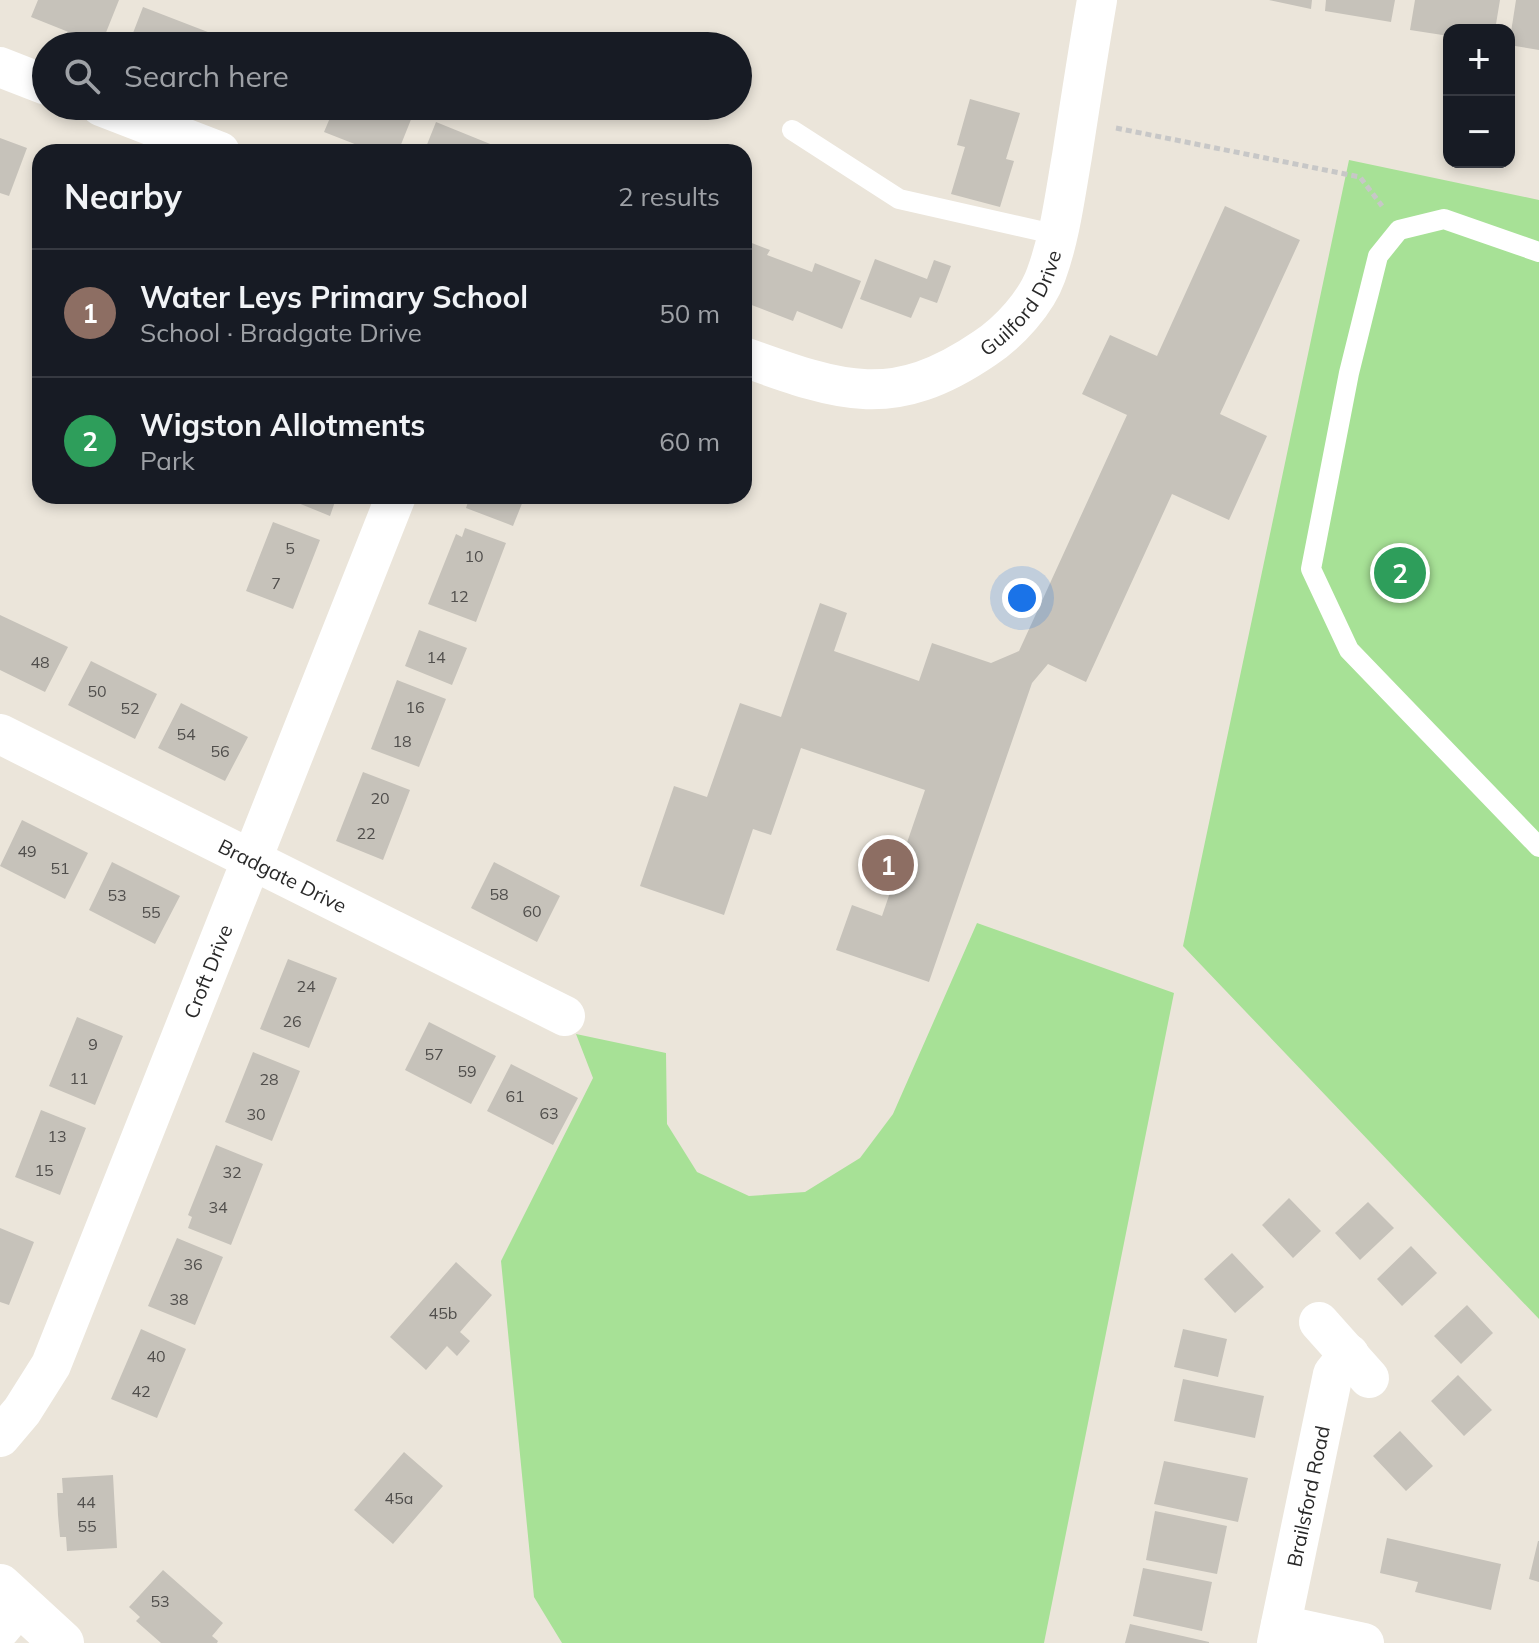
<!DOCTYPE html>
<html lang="en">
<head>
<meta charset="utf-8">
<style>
	:root { --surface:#171b24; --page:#242831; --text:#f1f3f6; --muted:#9ea1a6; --line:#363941; --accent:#1a73e8 }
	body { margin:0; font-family:Mulish,sans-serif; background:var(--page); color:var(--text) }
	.controls { position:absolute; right:24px; top:24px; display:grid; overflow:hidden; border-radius:16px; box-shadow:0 4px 12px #0003 }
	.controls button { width:72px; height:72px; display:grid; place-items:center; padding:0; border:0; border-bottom:2px solid var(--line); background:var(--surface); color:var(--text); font:40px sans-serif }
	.you { position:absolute; left:1022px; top:598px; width:28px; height:28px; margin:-20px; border:6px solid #fff; border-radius:50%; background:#1a73e8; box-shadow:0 0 0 12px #1a73e833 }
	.badge { display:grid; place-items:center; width:52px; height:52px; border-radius:50%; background:var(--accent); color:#fff; font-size:26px; font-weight:700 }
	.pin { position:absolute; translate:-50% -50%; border:4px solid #fff; box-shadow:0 2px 8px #0006 }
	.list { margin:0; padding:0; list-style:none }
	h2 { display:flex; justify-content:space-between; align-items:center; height:104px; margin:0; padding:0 32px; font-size:34px }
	h2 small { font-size:26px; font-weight:400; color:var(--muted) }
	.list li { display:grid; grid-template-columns:52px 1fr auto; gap:24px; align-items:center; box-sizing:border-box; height:128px; padding:0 32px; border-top:2px solid var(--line) }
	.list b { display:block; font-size:30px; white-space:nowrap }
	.list p { margin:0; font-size:26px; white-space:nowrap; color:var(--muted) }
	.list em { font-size:26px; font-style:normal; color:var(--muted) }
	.icon { flex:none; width:44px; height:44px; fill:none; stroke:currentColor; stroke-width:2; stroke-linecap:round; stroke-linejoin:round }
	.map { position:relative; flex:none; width:1539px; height:1643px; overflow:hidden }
	.search { position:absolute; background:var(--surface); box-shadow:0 4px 12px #0003; left:32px; top:32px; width:720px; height:88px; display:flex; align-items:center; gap:20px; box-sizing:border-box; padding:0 28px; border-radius:44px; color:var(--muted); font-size:30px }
	.panel { position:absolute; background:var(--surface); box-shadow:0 4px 12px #0003; left:32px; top:144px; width:720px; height:360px; border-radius:24px }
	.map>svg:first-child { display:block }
</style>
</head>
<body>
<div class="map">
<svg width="1539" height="1643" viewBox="0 0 1539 1643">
	<rect width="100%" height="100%" fill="#ebe5da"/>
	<path fill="#a7e196" d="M1349,160L1539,200V1319L1183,946Z
		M977,923L1174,993L1044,1643H562L534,1597L501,1261L593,1078L576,1034L666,1053L667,1124L697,1172L749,1196L805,1192L860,1158L893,1114Z"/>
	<path fill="#c6c2ba" d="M38,0H119L101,45L31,17Z
		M1269,0H1312L1311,9Z
		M1326,0H1395L1391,22L1325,11Z
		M1415,0H1500L1495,30H1449V36L1410,30Z
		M1516,0H1539V50L1509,45Z
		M143,7L213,34L208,46H128Z
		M970,99L1020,113L1006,159L1014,161L1000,207L951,194L965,147L957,145Z
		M258,106H298L293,120Z
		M335,106H398L414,112L398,152H375L324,132Z
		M436,122L510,152H424Z
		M0,138L27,148L9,196L0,193Z
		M1225,206L1300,240L1220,414L1267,436L1229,520L1172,494L1086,682L1048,664L1032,683L929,982L836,950L852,905L882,916L925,790L801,748L771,835L753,829L724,915L640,886L674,786L707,797L740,703L781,717L820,603L847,613L834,651L919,681L932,643L991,663L1019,651L1127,415L1082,394L1110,335L1157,356Z
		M744,240L770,250L767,255L812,272L815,263L861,281L842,329L797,311L793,321L749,304L750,299L744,297Z
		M875,259L927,279L934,260L951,266L937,303L920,297L911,318L860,299Z
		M281,496H337L330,516Z
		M470,496H525L513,526L466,508Z
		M273,522L320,540L293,609L246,591Z
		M465,528L506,543L476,622L428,604L456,534L462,537Z
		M0,615L68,647L45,692L0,670Z
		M419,630L467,648L452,685L405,666Z
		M91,661L157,694L135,739L68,705Z
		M397,680L446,699L419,767L371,749Z
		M181,703L248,737L225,781L158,748Z
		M363,772L410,790L383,860L336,841Z
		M22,820L88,853L65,899L0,866Z
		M112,862L180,896L155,944L89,910Z
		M494,862L560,896L537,942L471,908Z
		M288,959L337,978L309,1048L260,1029Z
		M77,1017L123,1036L95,1105L49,1086Z
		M429,1022L496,1056L471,1104L405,1070Z
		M253,1052L300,1071L272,1141L225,1122Z
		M511,1064L578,1098L553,1145L487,1111Z
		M41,1110L86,1128L60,1195L15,1177Z
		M216,1145L263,1164L231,1245L188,1228L192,1217L188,1215Z
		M1289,1198L1321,1231L1293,1258L1262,1225Z
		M1368,1202L1394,1228L1360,1260L1335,1233Z
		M0,1228L34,1242L9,1305L0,1302Z
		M177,1238L223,1257L195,1325L148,1306Z
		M1411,1246L1437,1273L1402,1306L1377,1279Z
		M1232,1253L1264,1287L1235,1313L1204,1279Z
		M456,1262L492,1295L460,1332L470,1341L457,1356L447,1346L426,1370L390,1337Z
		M1467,1305L1493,1333L1461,1364L1434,1336Z
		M141,1329L186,1349L157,1418L111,1399Z
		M1183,1329L1227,1339L1218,1377L1174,1367Z
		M1458,1375L1492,1410L1464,1436L1431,1401Z
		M1183,1379L1264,1396L1255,1438L1174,1421Z
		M1400,1431L1433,1466L1406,1491L1373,1456Z
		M404,1452L443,1486L393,1544L354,1510Z
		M1164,1461L1248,1478L1238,1522L1154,1504Z
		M113,1475L117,1548L67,1551L66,1537H60L58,1515L57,1493H63L62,1478Z
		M1155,1511L1227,1526L1217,1574L1146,1560Z
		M1387,1538L1501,1564L1491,1610L1415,1592L1418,1582L1380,1573Z
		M1538,1541H1539V1582L1529,1579Z
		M1143,1568L1212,1582L1202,1631L1133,1616Z
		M163,1570L223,1623L212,1636L218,1641L217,1643H161L136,1621L140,1617L129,1607Z
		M1130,1624L1209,1642V1643H1125Z"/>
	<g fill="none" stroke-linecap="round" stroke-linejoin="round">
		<path stroke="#c7c7c7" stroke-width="5" stroke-dasharray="6 4" stroke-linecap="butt" d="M1116,128L1360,177L1382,206"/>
		<path stroke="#fff" stroke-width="20" d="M792,130L899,199L1058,235
			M1539,252L1444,219L1399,230L1378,256L1349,373L1311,569L1349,650L1539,847"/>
		<g stroke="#fff" stroke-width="40">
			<path d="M0,67L46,85"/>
			<path d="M101,106L220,152"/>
			<path id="s1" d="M744,357C841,392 893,411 985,348C1009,332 1036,303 1046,275C1060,237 1065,196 1072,156C1080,104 1088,52 1097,0"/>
			<path id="s2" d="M0,734L565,1016"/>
			<path d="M1319,1322L1369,1378"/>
			<path id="s3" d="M0,1437L22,1411L51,1365L396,496"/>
			<path d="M1281,1625L1364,1643"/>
			<path d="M0,1629L20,1605"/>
			<path id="s4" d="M1277,1643L1333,1374L1349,1354"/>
		</g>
		<path stroke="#fff" stroke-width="44" d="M0,1586L62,1643"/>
	</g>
	<g text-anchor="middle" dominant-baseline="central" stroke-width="7" stroke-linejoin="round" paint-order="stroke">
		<g font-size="16" fill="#504e4c">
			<text x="290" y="548">5</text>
			<text x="474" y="556">10</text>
			<text x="276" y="583">7</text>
			<text x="459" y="596">12</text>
			<text x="436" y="657">14</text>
			<text x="40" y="662">48</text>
			<text x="97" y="691">50</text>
			<text x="415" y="707">16</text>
			<text x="130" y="708">52</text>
			<text x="186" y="734">54</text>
			<text x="402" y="741">18</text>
			<text x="220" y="751">56</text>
			<text x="380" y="798">20</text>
			<text x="366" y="833">22</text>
			<text x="27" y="851">49</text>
			<text x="60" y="868">51</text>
			<text x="499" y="894">58</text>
			<text x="117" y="895">53</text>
			<text x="532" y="911">60</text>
			<text x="151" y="912">55</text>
			<text x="306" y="986">24</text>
			<text x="292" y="1021">26</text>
			<text x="93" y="1044">9</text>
			<text x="434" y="1054">57</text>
			<text x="467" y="1071">59</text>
			<text x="79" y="1078">11</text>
			<text x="269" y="1079">28</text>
			<text x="515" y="1096">61</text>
			<text x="549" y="1113">63</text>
			<text x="256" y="1114">30</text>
			<text x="57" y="1136">13</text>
			<text x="44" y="1170">15</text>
			<text x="232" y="1172">32</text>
			<text x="218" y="1207">34</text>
			<text x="193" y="1264">36</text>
			<text x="179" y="1299">38</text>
			<text x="443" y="1313">45b</text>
			<text x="156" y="1356">40</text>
			<text x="141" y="1391">42</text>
			<text x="399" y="1498">45a</text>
			<text x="86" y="1502">44</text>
			<text x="87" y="1526">55</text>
			<text x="160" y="1601">53</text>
		</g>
		<g font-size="20" fill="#282828" stroke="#fff">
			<text stroke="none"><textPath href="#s1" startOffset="314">Guilford Drive</textPath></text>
			<text stroke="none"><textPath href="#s2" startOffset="316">Bradgate Drive</textPath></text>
			<text stroke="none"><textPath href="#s3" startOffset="512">Croft Drive</textPath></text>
			<text stroke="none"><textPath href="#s4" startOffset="150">Brailsford Road</textPath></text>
		</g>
	</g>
</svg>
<div class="controls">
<button>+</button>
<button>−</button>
</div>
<div class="you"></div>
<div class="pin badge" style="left:888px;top:865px;background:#8d6e63">1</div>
<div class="pin badge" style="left:1400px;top:573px;background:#2e9e5b">2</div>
<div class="search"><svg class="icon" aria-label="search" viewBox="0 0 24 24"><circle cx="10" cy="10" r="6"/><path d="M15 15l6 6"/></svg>Search here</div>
<section class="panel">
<h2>Nearby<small>2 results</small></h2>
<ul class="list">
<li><span class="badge" style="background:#8d6e63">1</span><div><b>Water Leys Primary School</b><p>School · Bradgate Drive</p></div><em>50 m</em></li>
<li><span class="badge" style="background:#2e9e5b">2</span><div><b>Wigston Allotments</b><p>Park</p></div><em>60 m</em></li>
</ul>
</section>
</div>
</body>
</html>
